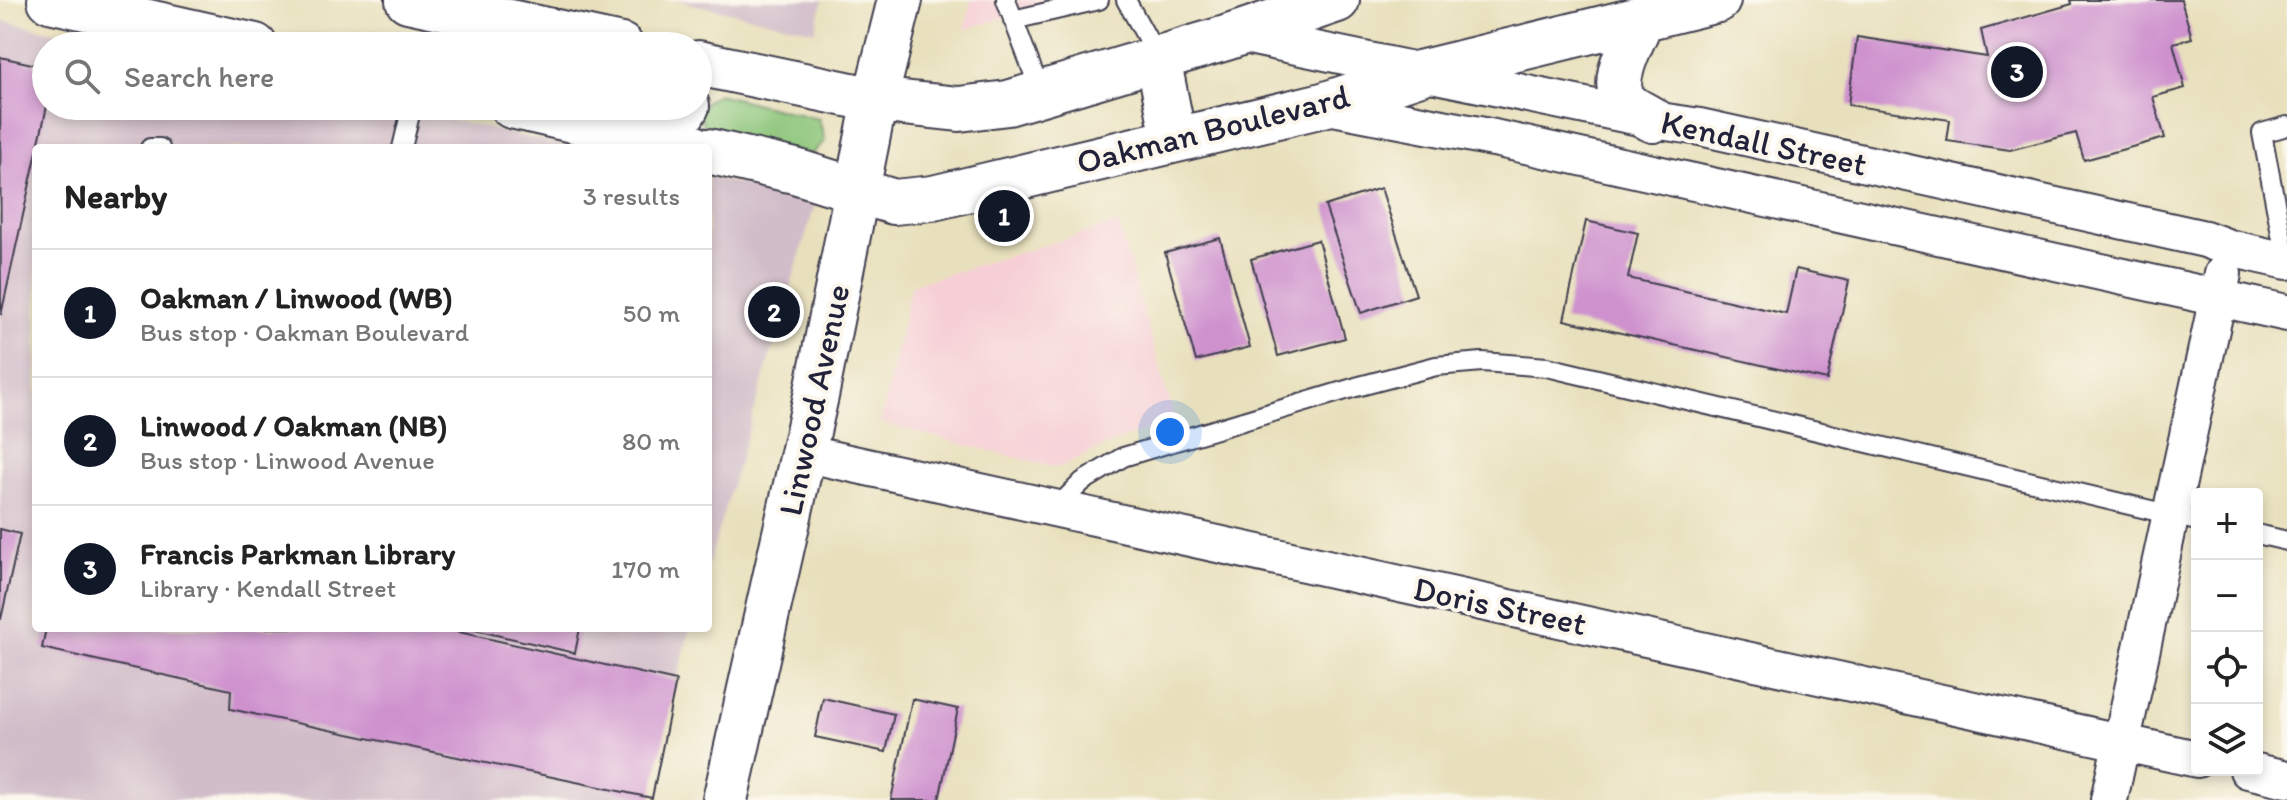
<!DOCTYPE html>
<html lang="en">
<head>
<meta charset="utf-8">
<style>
	:root { --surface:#fff; --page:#f2f2f2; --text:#222; --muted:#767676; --line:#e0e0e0; --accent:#111827 }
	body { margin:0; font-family:Itim,sans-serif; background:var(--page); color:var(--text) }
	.controls { position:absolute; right:24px; bottom:24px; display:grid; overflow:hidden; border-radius:8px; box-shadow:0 4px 12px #0003 }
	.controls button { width:72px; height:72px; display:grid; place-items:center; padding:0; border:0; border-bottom:2px solid var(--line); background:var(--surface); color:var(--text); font:40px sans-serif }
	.you { position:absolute; left:1170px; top:432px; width:28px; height:28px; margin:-20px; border:6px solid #fff; border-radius:50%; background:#1a73e8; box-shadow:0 0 0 12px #1a73e833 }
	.badge { display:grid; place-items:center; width:52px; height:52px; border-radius:50%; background:var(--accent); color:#fff; font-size:26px; font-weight:700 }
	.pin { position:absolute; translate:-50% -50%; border:4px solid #fff; box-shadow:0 2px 8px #0006 }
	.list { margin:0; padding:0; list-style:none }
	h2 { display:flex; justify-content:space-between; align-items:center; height:104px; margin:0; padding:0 32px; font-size:34px }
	h2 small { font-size:26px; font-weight:400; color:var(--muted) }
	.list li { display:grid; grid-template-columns:52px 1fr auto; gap:24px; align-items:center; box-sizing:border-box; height:128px; padding:0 32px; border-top:2px solid var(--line) }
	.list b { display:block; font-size:30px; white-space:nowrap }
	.list p { margin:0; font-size:26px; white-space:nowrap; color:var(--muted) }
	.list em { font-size:26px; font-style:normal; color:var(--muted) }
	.icon { flex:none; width:44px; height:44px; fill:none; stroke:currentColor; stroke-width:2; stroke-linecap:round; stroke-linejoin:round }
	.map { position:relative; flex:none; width:2287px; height:800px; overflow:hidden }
	.search { position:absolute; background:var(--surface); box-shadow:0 4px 12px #0003; left:32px; top:32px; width:680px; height:88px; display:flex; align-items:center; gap:20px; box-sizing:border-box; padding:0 28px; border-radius:44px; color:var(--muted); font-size:30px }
	.panel { position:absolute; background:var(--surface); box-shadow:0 4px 12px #0003; left:32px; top:144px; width:680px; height:488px; border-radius:8px }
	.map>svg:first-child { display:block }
</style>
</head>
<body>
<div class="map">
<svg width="2287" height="800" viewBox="0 0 2287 800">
	<rect width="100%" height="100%" fill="#fbf7ec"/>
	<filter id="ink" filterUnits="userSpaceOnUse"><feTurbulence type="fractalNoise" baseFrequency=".0125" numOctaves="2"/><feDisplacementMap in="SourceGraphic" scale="16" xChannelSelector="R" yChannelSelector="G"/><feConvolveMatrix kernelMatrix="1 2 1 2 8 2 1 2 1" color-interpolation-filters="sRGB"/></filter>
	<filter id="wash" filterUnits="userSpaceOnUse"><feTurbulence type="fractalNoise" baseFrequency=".006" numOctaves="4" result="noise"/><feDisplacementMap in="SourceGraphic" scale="32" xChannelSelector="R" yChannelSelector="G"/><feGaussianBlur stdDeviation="1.8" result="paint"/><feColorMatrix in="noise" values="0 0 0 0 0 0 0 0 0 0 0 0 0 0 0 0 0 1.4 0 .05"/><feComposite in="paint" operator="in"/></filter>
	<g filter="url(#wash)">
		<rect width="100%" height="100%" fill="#e8e0bc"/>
		<path fill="#f6cfd6" d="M971,0H1072L965,29Z
			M1118,223L1175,420L1107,445L1057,468L880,423L911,285Z"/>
		<path fill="#d1bdc9" d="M675,0H823L815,31Z
			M0,20L116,46H46V106H387L576,148H36V628H690L646,800H0Z
			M708,177L816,201L708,566Z"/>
		<path fill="#8bc579" stroke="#56745a" stroke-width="2" d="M718,94L819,119L825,141L811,155L715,135L704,126L699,112L705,102Z"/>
		<g id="blocks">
			<path fill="#ce91ce" d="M2071,0H2181L2192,38L2173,43L2185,88L2153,97L2165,138L2084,160L2076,133L2010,150L1947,141L1950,120L1848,105L1857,37L1987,57L1981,30L2072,4Z
				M0,57L46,67L47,106L1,315Z
				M1381,188L1416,295L1361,313L1325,206Z
				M1586,221L1638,233L1628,278L1786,314L1796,269L1849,281L1827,380L1564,320Z
				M1220,238L1250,347L1196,361L1165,253Z
				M1318,240L1345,338L1278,356L1251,259Z
				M0,529L20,534L1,619H0Z
				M46,628H441L676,681L652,798L230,709L231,690L42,648Z
				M466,628H580L575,653Z
				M823,698L894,714L886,752L815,737Z
				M912,699L958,709L939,800H891Z"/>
		</g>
	</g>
	<g filter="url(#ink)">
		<use href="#blocks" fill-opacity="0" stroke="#403e4e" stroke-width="2"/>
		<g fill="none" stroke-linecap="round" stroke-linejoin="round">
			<g stroke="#403e4e" stroke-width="22">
				<path id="service" d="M1006,0L1041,93
					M1126,0L1158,58
					M1013,20L1099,0
					M150,148H160
					M402,148L412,106
					M2286,260L2262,133L2287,126
					M1056,508L1082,482L1123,457L1356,387L1436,366L1482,362L1547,367L2197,521
					M2257,534L2287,541"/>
			</g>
			<g stroke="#403e4e" stroke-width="40">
				<path id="minor" d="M1239,34L1653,120L1700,127L2205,239L2229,248L2287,261
					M1323,105L1494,138L2287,313
					M803,453L2197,759
					M2248,770L2287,779
					M2109,800L2223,274"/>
			</g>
			<g stroke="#403e4e" stroke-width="48">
				<path id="tertiary" d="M50,0L255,46
					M408,0L621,46
					M1641,20C1633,42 1608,80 1625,102C1631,109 1645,115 1653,120
					M1158,58L1174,139
					M698,63L875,100L959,109L1008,103L1226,38L1337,0
					M512,106L694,148
					M628,127L678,121L687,106
					M708,151L795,171L894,202L933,198L1323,105L1423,72L1718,0
					M725,800L816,396L875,100L900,0"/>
			</g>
			<use href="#service" stroke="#fff" stroke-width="18"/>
			<use href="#minor" stroke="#fff" stroke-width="36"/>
			<use href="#tertiary" stroke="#fff" stroke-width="44"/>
		</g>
	</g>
	<g text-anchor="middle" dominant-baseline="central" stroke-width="8" stroke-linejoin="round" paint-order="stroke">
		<g font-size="34" fill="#22223b" stroke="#fbf7ec">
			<text transform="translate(1213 129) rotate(-14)">Oakman Boulevard</text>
			<text transform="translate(1764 143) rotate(12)">Kendall Street</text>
			<text transform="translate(814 400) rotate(-78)">Linwood Avenue</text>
			<text transform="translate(1500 606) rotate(12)">Doris Street</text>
		</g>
	</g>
</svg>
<div class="controls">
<button>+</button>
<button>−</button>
<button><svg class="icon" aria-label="locate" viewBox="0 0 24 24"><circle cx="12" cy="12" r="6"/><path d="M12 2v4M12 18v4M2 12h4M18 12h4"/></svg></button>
<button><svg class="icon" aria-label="layers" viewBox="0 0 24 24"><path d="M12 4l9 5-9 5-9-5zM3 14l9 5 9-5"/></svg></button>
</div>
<div class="you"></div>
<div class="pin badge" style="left:1004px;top:216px">1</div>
<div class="pin badge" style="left:774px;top:312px">2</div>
<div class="pin badge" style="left:2017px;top:72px">3</div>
<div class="search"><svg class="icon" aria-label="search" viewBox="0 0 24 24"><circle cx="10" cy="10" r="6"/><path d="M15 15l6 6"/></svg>Search here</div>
<section class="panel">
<h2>Nearby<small>3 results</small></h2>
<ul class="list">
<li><span class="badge">1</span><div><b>Oakman / Linwood (WB)</b><p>Bus stop · Oakman Boulevard</p></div><em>50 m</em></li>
<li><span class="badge">2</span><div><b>Linwood / Oakman (NB)</b><p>Bus stop · Linwood Avenue</p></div><em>80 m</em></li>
<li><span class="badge">3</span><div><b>Francis Parkman Library</b><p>Library · Kendall Street</p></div><em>170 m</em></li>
</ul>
</section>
</div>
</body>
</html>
